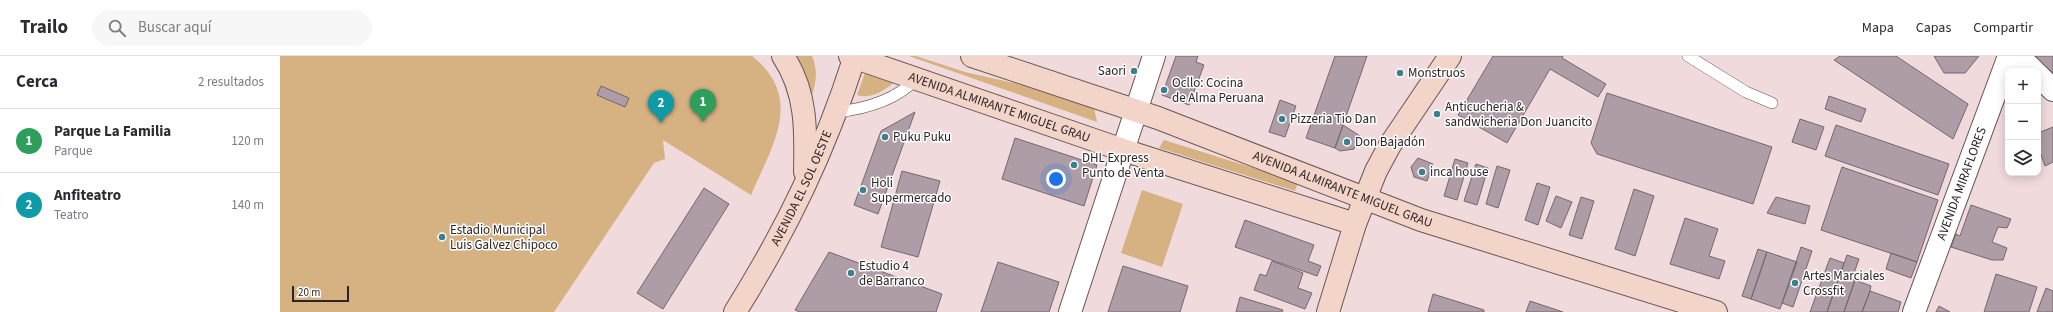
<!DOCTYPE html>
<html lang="es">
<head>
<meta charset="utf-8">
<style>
	:root { --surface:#fff; --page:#f7f7f7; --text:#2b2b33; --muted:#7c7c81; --line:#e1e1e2; --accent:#3c808e }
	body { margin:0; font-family:"Source Sans 3",sans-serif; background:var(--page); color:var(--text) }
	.controls { position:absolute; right:12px; top:12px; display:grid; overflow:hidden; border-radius:8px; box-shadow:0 2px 10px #0003 }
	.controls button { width:36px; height:36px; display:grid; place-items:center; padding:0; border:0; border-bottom:1px solid var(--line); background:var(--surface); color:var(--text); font:20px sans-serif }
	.scale { position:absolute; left:12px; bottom:10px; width:57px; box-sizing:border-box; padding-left:4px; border:2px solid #2c2425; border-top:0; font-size:11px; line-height:14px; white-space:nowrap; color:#2c2425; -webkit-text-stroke:3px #fff; paint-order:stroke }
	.you { position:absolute; left:776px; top:123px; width:14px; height:14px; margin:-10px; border:3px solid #fff; border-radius:50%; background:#1a73e8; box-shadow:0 0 0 6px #1a73e833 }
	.badge { display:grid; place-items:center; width:26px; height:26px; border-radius:50%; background:var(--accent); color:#fff; font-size:13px; font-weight:700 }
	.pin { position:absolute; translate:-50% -33px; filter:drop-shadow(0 1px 2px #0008) }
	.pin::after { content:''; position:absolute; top:21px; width:14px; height:12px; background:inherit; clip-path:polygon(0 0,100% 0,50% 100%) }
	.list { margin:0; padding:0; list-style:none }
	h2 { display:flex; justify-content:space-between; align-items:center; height:52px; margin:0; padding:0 16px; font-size:17px }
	h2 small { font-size:13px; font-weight:400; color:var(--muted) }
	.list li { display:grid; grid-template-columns:26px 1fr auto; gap:12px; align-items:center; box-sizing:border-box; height:64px; padding:0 16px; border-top:1px solid var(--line) }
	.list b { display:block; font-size:15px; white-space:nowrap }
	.list p { margin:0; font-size:13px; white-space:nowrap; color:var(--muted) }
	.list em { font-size:13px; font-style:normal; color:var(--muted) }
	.icon { flex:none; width:22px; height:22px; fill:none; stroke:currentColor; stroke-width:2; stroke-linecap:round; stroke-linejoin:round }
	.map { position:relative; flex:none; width:1773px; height:256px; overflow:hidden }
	header { display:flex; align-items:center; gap:24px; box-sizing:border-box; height:56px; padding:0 20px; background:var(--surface); border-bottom:1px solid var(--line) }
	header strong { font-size:19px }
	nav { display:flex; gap:22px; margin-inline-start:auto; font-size:14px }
	.search { width:280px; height:36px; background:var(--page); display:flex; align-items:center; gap:10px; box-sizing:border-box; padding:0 14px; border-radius:22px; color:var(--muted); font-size:15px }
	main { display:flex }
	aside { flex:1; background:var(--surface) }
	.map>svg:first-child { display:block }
</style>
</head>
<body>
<header>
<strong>Trailo</strong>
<div class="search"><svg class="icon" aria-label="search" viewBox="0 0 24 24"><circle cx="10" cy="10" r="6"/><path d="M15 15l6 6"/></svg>Buscar aquí</div>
<nav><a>Mapa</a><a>Capas</a><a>Compartir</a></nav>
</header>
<main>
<aside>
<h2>Cerca<small>2 resultados</small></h2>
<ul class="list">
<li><span class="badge" style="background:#2e9e5b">1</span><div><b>Parque La Familia</b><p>Parque</p></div><em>120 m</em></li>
<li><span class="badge" style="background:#0f9aa8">2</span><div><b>Anfiteatro</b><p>Teatro</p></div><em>140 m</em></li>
</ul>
</aside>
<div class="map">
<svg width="1773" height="256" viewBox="0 0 1773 256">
	<rect width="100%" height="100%" fill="#f0dadc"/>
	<path fill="#d6b182" d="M0,0H472C525,42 492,90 471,139L383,84L385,103L374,107L274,256H0Z
		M511,0H532C540,19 534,33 528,51Z
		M629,0H636L685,16L742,29L814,52L817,66Z
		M587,11L619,22C608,32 593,44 577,39Z
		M884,84L1018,126L1015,135L879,92Z
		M862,134L903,148L882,211L841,197Z"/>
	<path fill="#ae9da7" stroke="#756670" d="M896,0H918L916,6L924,9L909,49L882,39Z
		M1055,0H1087L1055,92L1026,82Z
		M1213,0H1283L1282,2L1326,28L1318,41L1270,13L1227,87L1178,59Z
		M1560,0H1616L1688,48L1673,83L1554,4Z
		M1654,0H1699L1685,17H1664Z
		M1754,0H1773V17L1754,1Z
		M321,30L349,42L345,51L317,39Z
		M1327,37L1492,91L1473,148L1317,98L1311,87Z
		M1549,40L1586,53L1581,66L1545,53Z
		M1000,44L1016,50L1005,81L989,76Z
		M635,56L598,158L574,149L601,75Z
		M1520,63L1544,71L1536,94L1512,86Z
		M1063,69L1080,80L1074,93L1060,95L1055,92Z
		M1556,69L1669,108L1658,139L1545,100Z
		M1773,71V106L1765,110L1758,91V77Z
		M735,82L817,109L804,150L722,123Z
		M1138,102L1153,108L1147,125L1134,121L1131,111Z
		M1175,103L1188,107L1177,144L1164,140Z
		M1196,108L1208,112L1197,149L1184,145Z
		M1217,110L1230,114L1218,152L1206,148Z
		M1562,111L1658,144L1637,206L1541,174Z
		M622,115L660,125L638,201L601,191Z
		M1257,127L1270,131L1258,169L1245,164Z
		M424,132L449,148L383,253L357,237Z
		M1354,133L1374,140L1355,200L1335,193Z
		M1276,140L1292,146L1281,172L1266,165Z
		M1301,141L1314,145L1302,183L1289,179Z
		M1496,141L1530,150L1525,168L1487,157Z
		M1691,149L1731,163L1727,172L1718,171L1712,186L1727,192L1723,204H1712L1671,191L1676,178L1680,180Z
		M1405,162L1438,173L1429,200L1445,205L1439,223L1390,208Z
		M965,164L1034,189L1028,205L1041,210L1037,220L955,191Z
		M1521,191L1532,195L1513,251L1502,247Z
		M1478,193L1487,196L1471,243L1462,240Z
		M549,196L662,238L656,256H520L515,254Z
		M1487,196L1517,206L1500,253L1471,243Z
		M1611,197L1637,206L1631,222L1606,213Z
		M1567,199L1579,203L1573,220L1576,221L1564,256H1547Z
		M1550,202L1564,207L1547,256H1530Z
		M992,205L1023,217L1018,232L1032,237L1025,253L974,234L980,218L986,220Z
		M718,206L779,226L769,256H701Z
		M843,210L908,230L900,256H828Z
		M1716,218L1757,231L1749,256H1704Z
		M1575,224L1591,230L1590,235L1582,256H1564Z
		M1766,232L1773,235V256H1757Z
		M1590,235L1621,246L1618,256H1582Z
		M1153,238L1204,254V256H1148Z
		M960,241L1003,254L1002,256H956Z
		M1250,245L1283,256H1246Z
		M1659,250L1670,256H1656Z"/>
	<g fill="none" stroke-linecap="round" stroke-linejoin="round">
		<g stroke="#685658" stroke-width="12">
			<path id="service" d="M1408,0L1466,36L1492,47
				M556,56C585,53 615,45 636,23"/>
		</g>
		<g stroke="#685658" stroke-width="24">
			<g id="minor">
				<path d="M1738,0L1754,15"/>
				<path d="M1758,19L1773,34"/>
				<path d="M790,256L874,0"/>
				<path id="s1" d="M1634,256L1729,0"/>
			</g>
		</g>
		<g stroke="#685658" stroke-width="24">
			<g id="secondary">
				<path d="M503,0C527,36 526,75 525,116"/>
				<path id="s2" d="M570,0L843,94L1075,168"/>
				<path id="s3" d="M692,0L878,62L1141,164L1436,256"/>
				<path id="s4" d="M455,256C507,173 545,94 575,0"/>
				<path d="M1048,256L1075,168L1096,115L1110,89L1170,0"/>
			</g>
		</g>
		<use href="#service" stroke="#fff" stroke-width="11"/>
		<use href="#minor" stroke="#fff" stroke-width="22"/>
		<use href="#secondary" stroke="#f2d4c8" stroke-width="22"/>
	</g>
	<g fill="#3c808e" stroke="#fff" stroke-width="1.5">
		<circle cx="854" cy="15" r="4"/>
		<circle cx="1120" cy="17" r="4"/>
		<circle cx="884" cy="34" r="4"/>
		<circle cx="1157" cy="58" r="4"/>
		<circle cx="1002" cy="63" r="4"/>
		<circle cx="605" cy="81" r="4"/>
		<circle cx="1067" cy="86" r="4"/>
		<circle cx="794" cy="109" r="4"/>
		<circle cx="1142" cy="116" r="4"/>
		<circle cx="583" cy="134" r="4"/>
		<circle cx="162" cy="181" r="4"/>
		<circle cx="571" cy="217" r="4"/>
		<circle cx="1515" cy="227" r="4"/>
	</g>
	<g text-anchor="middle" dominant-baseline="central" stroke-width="3" stroke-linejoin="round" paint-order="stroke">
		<g font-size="13" fill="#2c2425" stroke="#fff" text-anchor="start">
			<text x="846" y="15" text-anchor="end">Saori</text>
			<text x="1128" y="17">Monstruos</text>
			<text x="892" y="27">Ocllo: Cocina<tspan x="892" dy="15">de Alma Peruana</tspan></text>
			<text x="1165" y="51">Anticucheria &amp;<tspan x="1165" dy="15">sandwicheria Don Juancito</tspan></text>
			<text x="1010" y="63">Pizzeria Tio Dan</text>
			<text x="613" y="81">Puku Puku</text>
			<text x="1075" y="86">Don Bajadón</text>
			<text x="802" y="102">DHL Express<tspan x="802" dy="15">Punto de Venta</tspan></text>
			<text x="1150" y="116">inca house</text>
			<text x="591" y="127">Holi<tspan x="591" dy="15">Supermercado</tspan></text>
			<text x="170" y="174">Estadio Municipal<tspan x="170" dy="15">Luis Galvez Chipoco</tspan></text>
			<text x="579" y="210">Estudio 4<tspan x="579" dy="15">de Barranco</tspan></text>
			<text x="1523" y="220">Artes Marciales<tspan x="1523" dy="15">Crossfit</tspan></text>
		</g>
		<g font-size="13" fill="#2c2425" stroke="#fff">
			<text stroke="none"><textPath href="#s2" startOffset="158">AVENIDA ALMIRANTE MIGUEL GRAU</textPath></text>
			<text stroke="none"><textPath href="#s1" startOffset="137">AVENIDA MIRAFLORES</textPath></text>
			<text stroke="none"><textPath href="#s4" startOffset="141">AVENIDA EL SOL OESTE</textPath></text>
			<text stroke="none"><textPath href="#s3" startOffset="394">AVENIDA ALMIRANTE MIGUEL GRAU</textPath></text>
		</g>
	</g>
</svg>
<div class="controls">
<button>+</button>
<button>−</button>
<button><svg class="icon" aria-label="layers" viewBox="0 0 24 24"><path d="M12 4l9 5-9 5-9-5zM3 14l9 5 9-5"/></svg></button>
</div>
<div class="scale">20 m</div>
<div class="you"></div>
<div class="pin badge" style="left:423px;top:66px;background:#2e9e5b">1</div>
<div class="pin badge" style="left:381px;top:67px;background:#0f9aa8">2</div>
</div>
</main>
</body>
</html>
